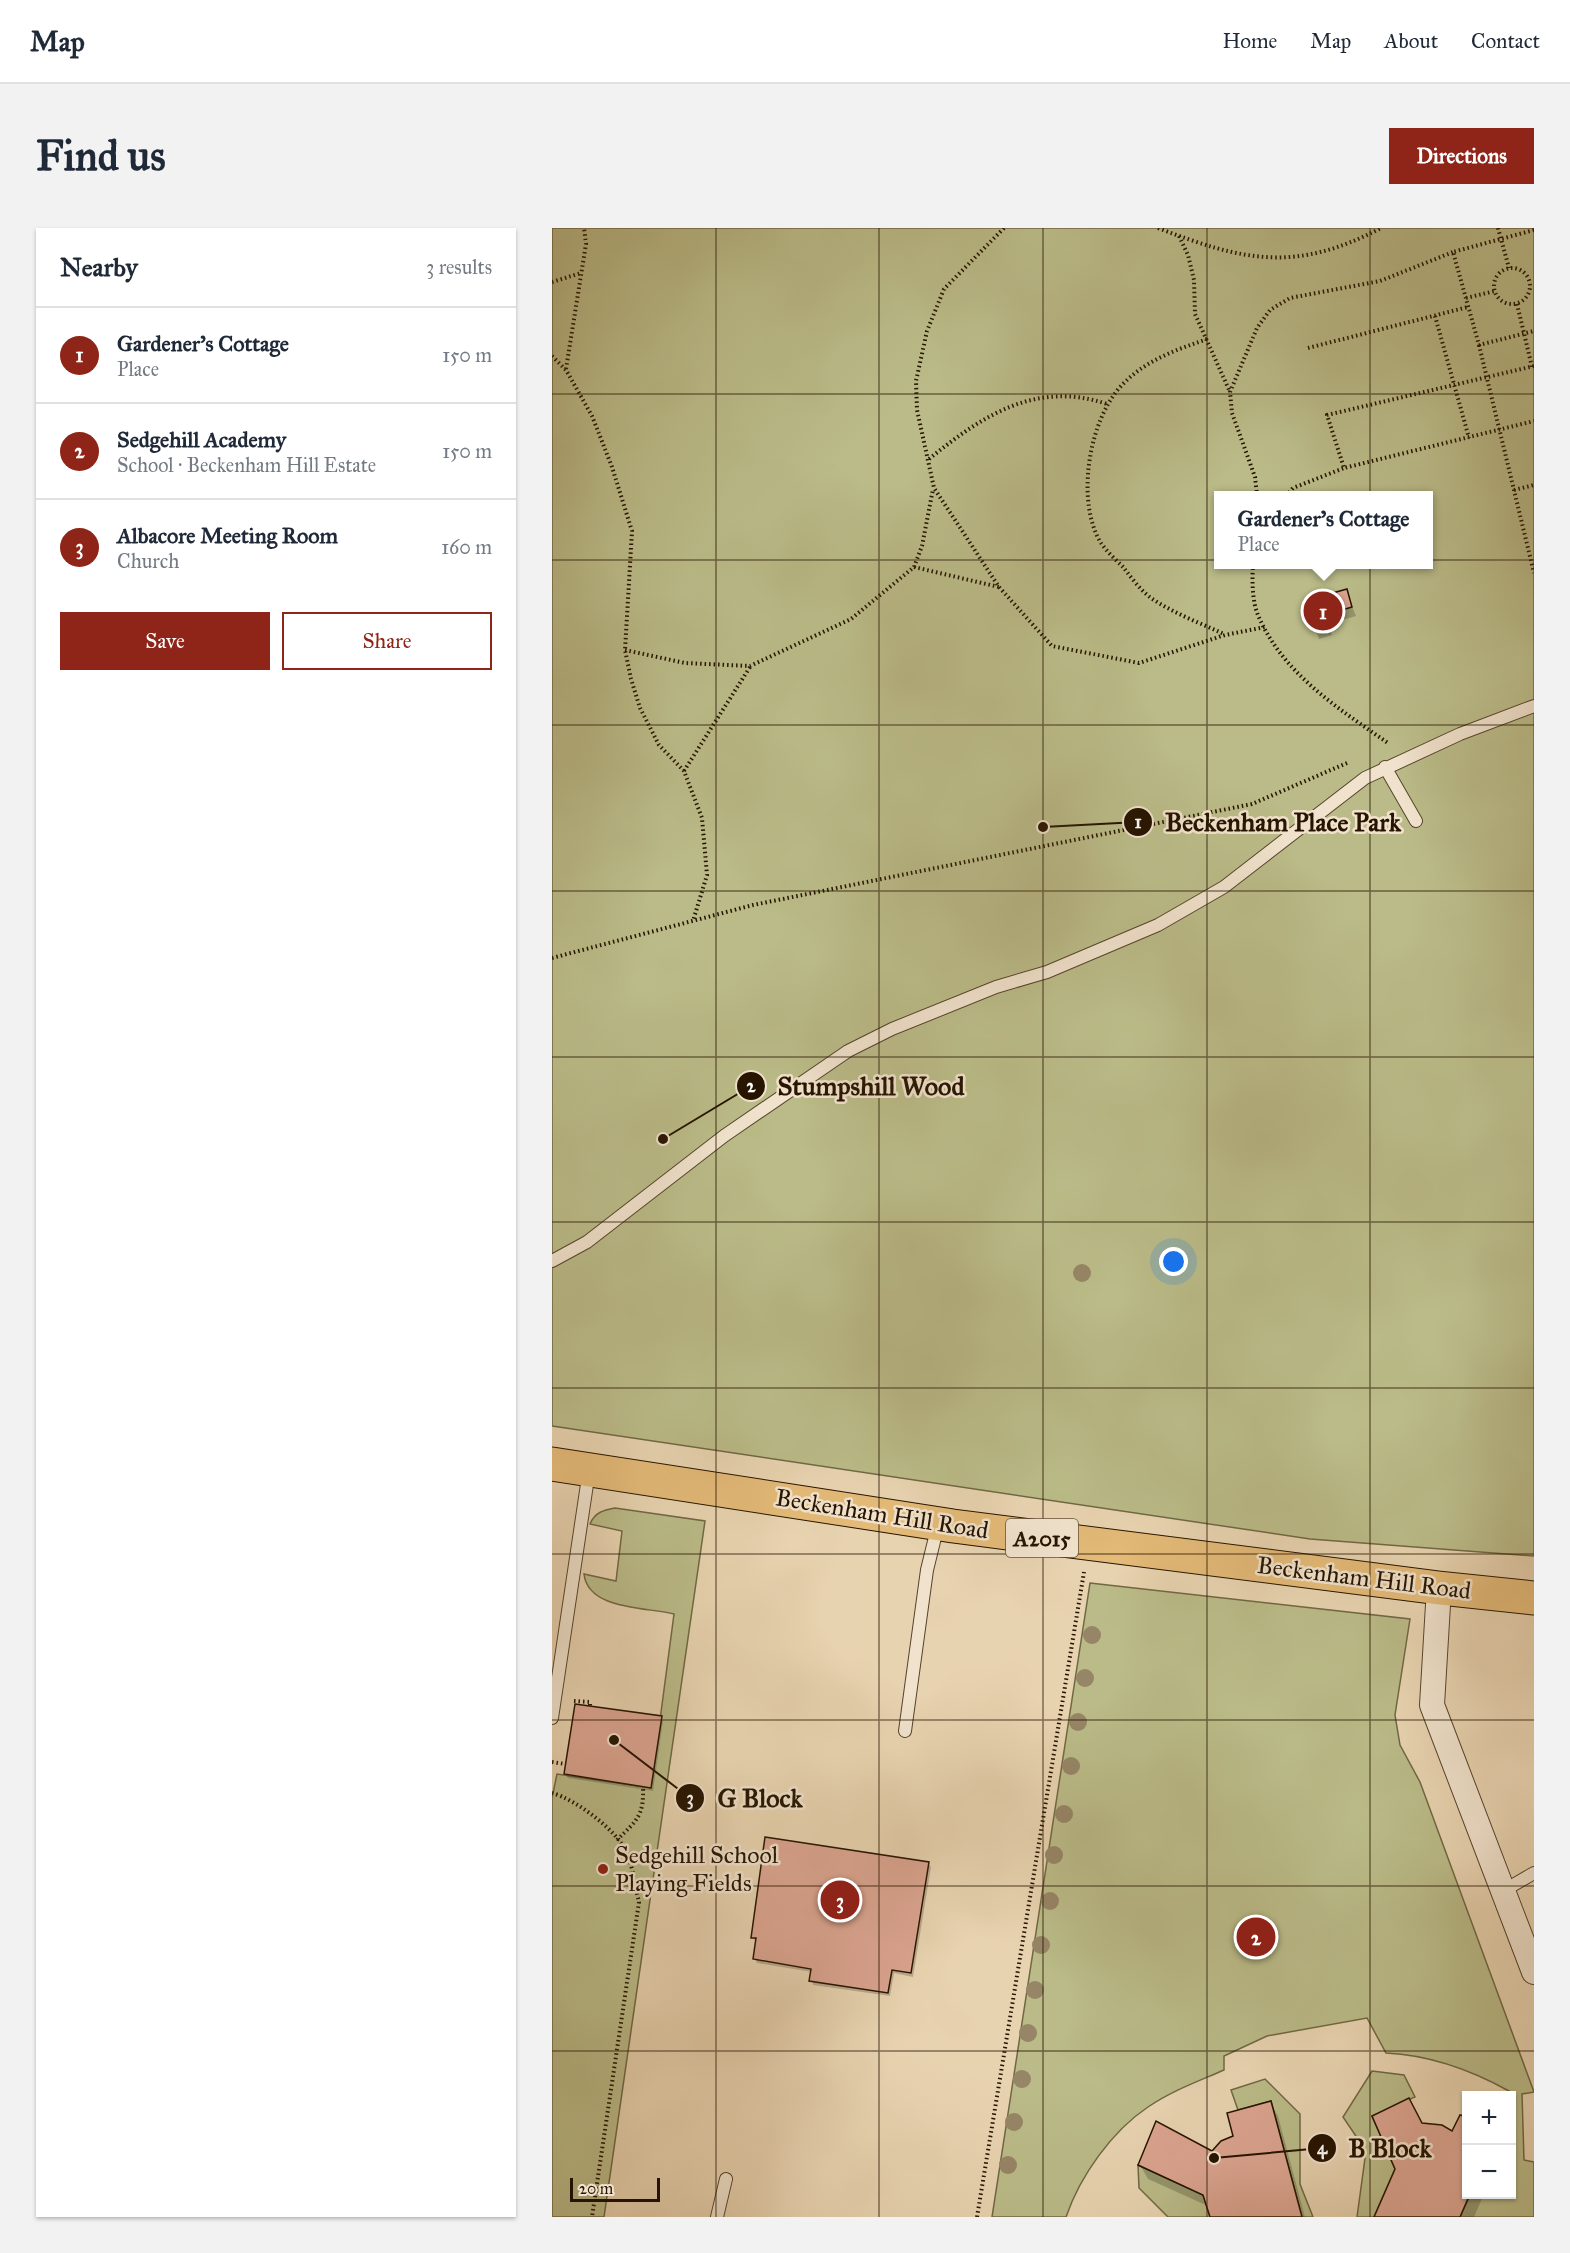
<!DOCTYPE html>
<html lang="en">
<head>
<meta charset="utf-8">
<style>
	:root { --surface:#fff; --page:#f2f2f3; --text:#1f2937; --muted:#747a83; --line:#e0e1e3; --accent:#8f2418 }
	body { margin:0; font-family:"IM FELL Great Primer",serif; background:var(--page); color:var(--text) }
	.controls { position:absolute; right:18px; bottom:18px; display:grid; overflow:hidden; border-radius:0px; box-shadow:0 2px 4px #0004 }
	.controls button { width:54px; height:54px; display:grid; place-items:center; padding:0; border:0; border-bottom:2px solid var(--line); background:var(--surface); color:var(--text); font:30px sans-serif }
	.scale { position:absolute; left:18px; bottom:15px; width:90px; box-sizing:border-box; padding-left:6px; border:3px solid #261400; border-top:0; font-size:16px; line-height:21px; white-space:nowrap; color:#261400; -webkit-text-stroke:4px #f0e2cc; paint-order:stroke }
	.you { position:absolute; left:622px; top:1034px; width:21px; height:21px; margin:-15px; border:4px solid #fff; border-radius:50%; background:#1a73e8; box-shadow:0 0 0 9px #1a73e833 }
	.badge { display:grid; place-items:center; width:39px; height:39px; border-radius:50%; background:var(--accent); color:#fff; font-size:20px; font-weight:700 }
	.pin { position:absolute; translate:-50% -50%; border:3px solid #fff; box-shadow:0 2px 6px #0006 }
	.popup { position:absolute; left:662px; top:263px; width:219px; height:78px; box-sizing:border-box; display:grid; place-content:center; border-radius:0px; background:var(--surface); filter:drop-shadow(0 2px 4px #0005); font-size:20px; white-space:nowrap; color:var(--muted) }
	.popup b { font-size:22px; color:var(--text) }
	.popup::after { content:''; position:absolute; left:50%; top:100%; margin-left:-12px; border:12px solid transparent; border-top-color:var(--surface) }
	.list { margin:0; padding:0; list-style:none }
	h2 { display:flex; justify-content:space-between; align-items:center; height:78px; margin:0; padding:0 24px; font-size:26px }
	h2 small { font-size:20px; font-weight:400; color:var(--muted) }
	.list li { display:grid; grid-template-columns:39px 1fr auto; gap:18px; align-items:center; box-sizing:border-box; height:96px; padding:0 24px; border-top:2px solid var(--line) }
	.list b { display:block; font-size:22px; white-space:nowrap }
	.list p { margin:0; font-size:20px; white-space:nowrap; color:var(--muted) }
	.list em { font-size:20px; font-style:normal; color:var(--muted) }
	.actions { display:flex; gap:12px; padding:18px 24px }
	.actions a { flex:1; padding:14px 0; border:2px solid var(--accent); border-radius:0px; text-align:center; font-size:21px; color:var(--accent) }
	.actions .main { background:var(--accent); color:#fff }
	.map { position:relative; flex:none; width:982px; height:1989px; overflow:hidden; border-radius:0px }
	header { display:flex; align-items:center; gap:36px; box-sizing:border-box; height:84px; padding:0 30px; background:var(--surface); border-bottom:2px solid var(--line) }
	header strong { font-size:28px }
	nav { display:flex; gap:33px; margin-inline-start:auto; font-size:21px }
	.intro { display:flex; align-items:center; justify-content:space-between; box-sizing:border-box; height:144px; padding:0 36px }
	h1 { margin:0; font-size:42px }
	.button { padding:15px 27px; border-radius:0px; background:var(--accent); color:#fff; font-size:21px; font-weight:700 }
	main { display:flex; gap:36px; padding:0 36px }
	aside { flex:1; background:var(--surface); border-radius:0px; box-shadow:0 2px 4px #0004 }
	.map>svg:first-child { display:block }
</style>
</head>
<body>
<header>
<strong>Map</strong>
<nav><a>Home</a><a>Map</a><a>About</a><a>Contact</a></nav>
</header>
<div class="intro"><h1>Find us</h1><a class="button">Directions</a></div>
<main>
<aside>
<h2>Nearby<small>3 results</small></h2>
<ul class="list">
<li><span class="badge">1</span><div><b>Gardener's Cottage</b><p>Place</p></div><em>150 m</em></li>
<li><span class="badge">2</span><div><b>Sedgehill Academy</b><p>School · Beckenham Hill Estate</p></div><em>150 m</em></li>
<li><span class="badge">3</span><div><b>Albacore Meeting Room</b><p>Church</p></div><em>160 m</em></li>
</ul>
<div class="actions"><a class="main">Save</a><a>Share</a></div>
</aside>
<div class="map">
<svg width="982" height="1989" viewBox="0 0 982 1989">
	<rect width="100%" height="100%" fill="#e8d3b0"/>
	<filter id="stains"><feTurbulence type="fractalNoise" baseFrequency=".00333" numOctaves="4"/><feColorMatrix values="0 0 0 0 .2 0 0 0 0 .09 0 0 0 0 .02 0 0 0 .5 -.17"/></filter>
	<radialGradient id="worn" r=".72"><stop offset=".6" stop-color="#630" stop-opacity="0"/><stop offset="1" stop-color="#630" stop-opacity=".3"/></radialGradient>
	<path fill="#babb88" stroke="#706844" stroke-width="1.5" fill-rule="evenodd" d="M0,0H982V1328L758,1311L0,1198ZM666,268H876V336H666Z
		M63,1280L153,1293L52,1989H0V1570L5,1546L99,1560L122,1386C94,1379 36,1382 32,1346L64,1353L70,1303L38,1296C43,1284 52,1282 63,1280Z
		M538,1355L858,1391L843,1487L848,1517L868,1554L982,1864L970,1866L972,1932L982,1934V1989H908L918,1967L960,1966V1868L957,1867V1863C919,1842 877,1827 834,1825L815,1790L715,1808L672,1828V1842C647,1853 619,1863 596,1879C560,1903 528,1948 514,1989H440Z
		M820,1843L852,1847L863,1869L820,1888L843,1941L822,1989H805L814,1923L791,1889Z
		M713,1851L748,1886V1956L761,1989H750L719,1873L686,1882L679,1862Z
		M586,1937L651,1967L658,1989H616L587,1960Z"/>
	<path fill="#0003" d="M794,363L804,388L777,396L780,407L767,411L754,374Z
		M109,1489L111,1493L101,1563L16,1550L13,1546Z
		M376,1635L379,1639L361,1749L342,1745L338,1768L261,1757L260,1744L205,1735L203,1731L205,1714L200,1710Z
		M718,1874L726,1888L753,1989H659L656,1978L596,1951L588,1937L660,1925L683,1908Z
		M870,1896L915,1966H932L922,1989H824Z"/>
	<path fill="#dba490" stroke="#261400" stroke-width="1.5" d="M795,361L800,379L773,387L776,398L761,402L752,373Z
		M23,1476L110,1488L99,1560L12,1546Z
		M213,1609L377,1634L359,1745L340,1742L336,1765L257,1753L259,1741L201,1731L204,1710H199Z
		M857,1870L870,1895L890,1897L900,1903L908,1887L915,1889V1966H918L908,1989H822L843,1941L820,1888Z
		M719,1873L750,1989H658L651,1967L586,1937L604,1893L660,1923L669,1913L681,1908L675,1885Z"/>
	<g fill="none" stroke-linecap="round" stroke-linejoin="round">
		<g stroke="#56442c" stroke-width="14">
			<path id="lane" d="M833,539L864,593
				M0,1033L35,1014L172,908L296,823L340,801L444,759L495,744L606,697L672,659L813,550L908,506L982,478
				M0,1490L37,1243
				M353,1503L375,1342L386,1297
				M951,1663L982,1645
				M165,1989L174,1951"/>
		</g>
		<g stroke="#56442c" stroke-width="26">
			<path id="street" d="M887,1360L880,1477L982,1744"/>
		</g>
		<g stroke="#261400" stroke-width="35">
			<path id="primary" d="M0,1236L401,1298L887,1360L982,1370"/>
		</g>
		<path stroke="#261400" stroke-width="4" stroke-dasharray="1.5 3" stroke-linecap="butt" d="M452,0L392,61L375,103L364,153L365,182L382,260L447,359L500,418L587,435L673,407L713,399
			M606,0C692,33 743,45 829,0
			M946,0L957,40
			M982,2L901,24L927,117L982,103
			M627,8L636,27L642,52L643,86L678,164
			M942 58a18 18 0 1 1 36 0a18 18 0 1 1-36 0Z
			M0,54L29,45
			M914,70L943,63
			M965,76L980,139
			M883,88L917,210
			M655,111C624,122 594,132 571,156C537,190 523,273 549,315C555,324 564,332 571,339C579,349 588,362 599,370C621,385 648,395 672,406
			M927,117L982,345
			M756,120L916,79
			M0,128L14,142L40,188L60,239L80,303L73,422L79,451L88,480L107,517L132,543L150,590L155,647L141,693
			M982,138L775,187L792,240L982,193
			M14,141L34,16L32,0
			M377,231C430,188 484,152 555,176
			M962,262L982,257
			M705,268L703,249L680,185L678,164L705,100L718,82L738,70L828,53L901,24
			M734,268L741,260L792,240
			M701,336C700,352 700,373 706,387C730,445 787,481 836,515
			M362,339L447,359
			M73,422L133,435L198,438L299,391L362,339L370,318L381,261
			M132,543L198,439
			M0,730L201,677L700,576L795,535
			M22,1473L38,1474V1478
			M0,1534L13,1536
			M0,1565C23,1571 65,1602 75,1625C81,1640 83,1658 87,1674L40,1989
			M65,1612C85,1592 92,1588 91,1559
			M425,1989L532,1344"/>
		<use href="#lane" stroke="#f0e2cc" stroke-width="12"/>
		<use href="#street" stroke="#f0e2cc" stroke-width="24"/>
		<use href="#primary" stroke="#e4ba78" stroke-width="33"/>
	</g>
	<g fill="#968566">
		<circle cx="530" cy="1045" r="9"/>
		<circle cx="540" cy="1407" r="9"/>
		<circle cx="533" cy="1450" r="9"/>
		<circle cx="526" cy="1494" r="9"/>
		<circle cx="519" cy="1538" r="9"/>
		<circle cx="512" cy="1586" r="9"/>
		<circle cx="502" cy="1627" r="9"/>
		<circle cx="498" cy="1673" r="9"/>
		<circle cx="489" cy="1717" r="9"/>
		<circle cx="483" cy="1762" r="9"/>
		<circle cx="476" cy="1805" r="9"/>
		<circle cx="470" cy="1851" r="9"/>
		<circle cx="462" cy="1894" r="9"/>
		<circle cx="456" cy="1937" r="9"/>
	</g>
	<path fill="none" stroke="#261400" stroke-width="1.5" stroke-opacity="0.55" d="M164,0V1989M327,0V1989M491,0V1989M655,0V1989M818,0V1989M0,166H982M0,332H982M0,497H982M0,663H982M0,829H982M0,994H982M0,1160H982M0,1326H982M0,1492H982M0,1658H982M0,1823H982"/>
	<circle fill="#8f2418" stroke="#f0e2cc" stroke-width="2" cx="51" cy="1641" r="6"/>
	<g text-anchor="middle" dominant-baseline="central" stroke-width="5" stroke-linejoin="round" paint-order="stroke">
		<rect fill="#f0e2cc" stroke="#63523d" stroke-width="1.5" x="454" y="1291" width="72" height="38" rx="4.5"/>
		<g font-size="22" font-weight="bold" fill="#261400">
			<text x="490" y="1310">A2015</text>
		</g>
		<g font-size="24" fill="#261400" stroke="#f0e2cc">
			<text transform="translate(330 1286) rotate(9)">Beckenham Hill Road</text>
			<text transform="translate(812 1350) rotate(7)">Beckenham Hill Road</text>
		</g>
		<g font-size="24" fill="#261400" stroke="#f0e2cc" text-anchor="start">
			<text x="63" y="1627">Sedgehill School<tspan x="63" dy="28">Playing Fields</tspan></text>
		</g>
	</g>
	<path fill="none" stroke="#261400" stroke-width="2" d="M491 599L586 594M111 911L199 858M62 1512L138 1570M662 1930L770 1920"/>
	<g fill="#261400" stroke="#f0e2cc" stroke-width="2">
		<circle cx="491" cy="599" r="6"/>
		<circle cx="111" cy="911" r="6"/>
		<circle cx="62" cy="1512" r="6"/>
		<circle cx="662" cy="1930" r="6"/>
		<circle cx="586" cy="594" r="15"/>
		<circle cx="199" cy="858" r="15"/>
		<circle cx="138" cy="1570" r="15"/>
		<circle cx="770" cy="1920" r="15"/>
	</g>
	<g font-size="18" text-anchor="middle" font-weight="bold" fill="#fff">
		<text x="586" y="600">1</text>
		<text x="199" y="864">2</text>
		<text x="138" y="1576">3</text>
		<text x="770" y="1926">4</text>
	</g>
	<g font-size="26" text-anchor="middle" font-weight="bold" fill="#261400" stroke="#f0e2cc" stroke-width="5" stroke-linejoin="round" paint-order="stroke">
		<text x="731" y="603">Beckenham Place Park</text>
		<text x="319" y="867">Stumpshill Wood</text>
		<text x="208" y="1579">G Block</text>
		<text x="838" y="1929">B Block</text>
	</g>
	<rect width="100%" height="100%" filter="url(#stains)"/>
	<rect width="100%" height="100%" fill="url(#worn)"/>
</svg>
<div class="controls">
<button>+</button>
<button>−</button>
</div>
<div class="scale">20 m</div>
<div class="you"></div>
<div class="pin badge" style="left:771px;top:383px">1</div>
<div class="popup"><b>Gardener's Cottage</b>Place</div>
<div class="pin badge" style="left:704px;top:1709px">2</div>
<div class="pin badge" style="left:288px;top:1672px">3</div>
</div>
</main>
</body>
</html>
